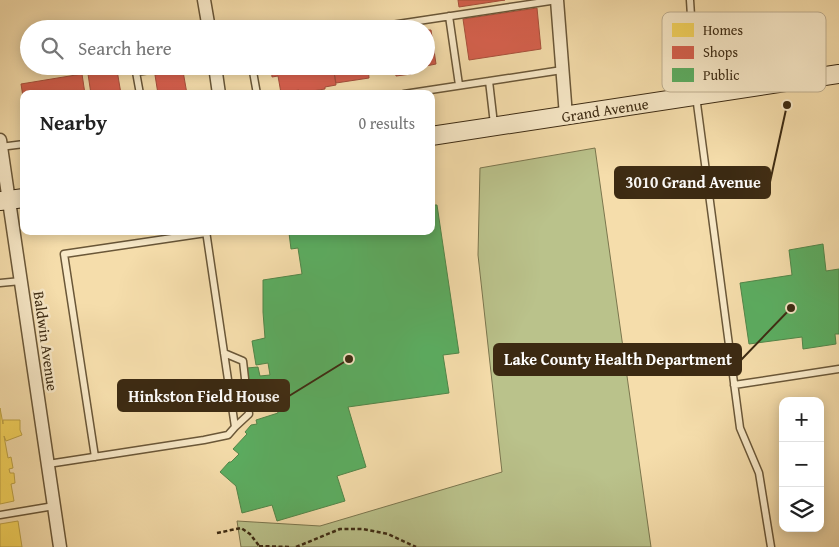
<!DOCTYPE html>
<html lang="en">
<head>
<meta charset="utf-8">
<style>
	:root { --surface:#fff; --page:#f6f6f6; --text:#222; --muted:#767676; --line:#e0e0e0 }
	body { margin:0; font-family:"Gentium Book Plus",serif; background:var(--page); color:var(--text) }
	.controls { position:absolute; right:15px; bottom:15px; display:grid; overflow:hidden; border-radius:10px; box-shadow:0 2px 12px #0003 }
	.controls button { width:45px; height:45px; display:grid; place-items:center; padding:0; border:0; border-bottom:1px solid var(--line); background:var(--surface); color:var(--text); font:25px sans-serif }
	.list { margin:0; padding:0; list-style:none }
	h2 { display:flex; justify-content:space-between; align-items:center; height:65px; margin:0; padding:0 20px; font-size:21px }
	h2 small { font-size:16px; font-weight:400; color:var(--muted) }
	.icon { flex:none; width:28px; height:28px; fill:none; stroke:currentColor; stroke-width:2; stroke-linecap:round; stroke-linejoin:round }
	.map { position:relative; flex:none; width:839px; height:547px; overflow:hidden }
	.search { position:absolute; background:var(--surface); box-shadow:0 2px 12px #0003; left:20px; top:20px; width:415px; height:55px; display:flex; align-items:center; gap:12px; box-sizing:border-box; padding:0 18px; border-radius:28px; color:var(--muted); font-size:19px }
	.panel { position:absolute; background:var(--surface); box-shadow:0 2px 12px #0003; left:20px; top:90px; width:415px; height:145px; border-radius:10px }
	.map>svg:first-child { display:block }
</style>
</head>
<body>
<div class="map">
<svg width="839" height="547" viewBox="0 0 839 547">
	<rect width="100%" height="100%" fill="#f5ddab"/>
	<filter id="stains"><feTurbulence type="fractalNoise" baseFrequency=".004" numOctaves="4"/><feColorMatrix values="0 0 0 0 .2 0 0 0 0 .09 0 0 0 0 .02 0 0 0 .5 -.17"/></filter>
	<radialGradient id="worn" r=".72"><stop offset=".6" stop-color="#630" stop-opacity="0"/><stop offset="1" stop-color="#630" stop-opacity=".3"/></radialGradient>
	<path fill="#bac28b" stroke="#7b764e" d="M595,148L651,547H241L237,521L320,526L502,472L478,255L480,168Z"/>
	<path fill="#f6d55c" stroke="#bea246" d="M0,408L3,424V420H20V430L22,435L6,441L4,436L8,458L11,457L13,468L9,469L10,473H14L15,483L11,484L14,501L0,504Z
		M18,521L22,547H0V524Z"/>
	<path fill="#d6604d" stroke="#a8503b" d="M458,0H505L459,7Z
		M537,8L541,49L469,60L463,19Z
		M426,30H431L436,64L426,66Z
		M271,66H333L336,85L325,87V89L299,93V90L281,93L278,76L272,77Z
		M333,66H368L369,78L336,83Z
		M368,66H423L410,68L411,74L396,76L395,70L369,74Z
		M172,69L173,72L183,71L187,94H158L155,75L167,73L166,70Z
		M117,70L121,94H91L88,74Z
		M82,74L85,94H24V103L21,84Z"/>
	<path fill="#5aae61" stroke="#518649" d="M431,205H437L459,353L443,355L449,393L348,407L366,467L337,476L345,501L277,521L272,505L242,513L236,486L220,472L229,462H231L239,454L233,449L247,434L245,432L251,425L257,424L256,420L278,413L271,384L261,385L262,395L251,396L247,368L258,367L260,376L270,375L268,363L256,365L252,341L265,338L263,312V280L302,274L298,248L291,249L289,233L295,231H431Z
		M823,244L826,271L839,269V334H835L836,344L803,349L802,337L749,344L740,283L792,275L789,250Z"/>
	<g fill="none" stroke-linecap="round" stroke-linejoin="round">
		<g stroke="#6a5738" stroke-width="9">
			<path id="lane" d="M690,0L696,96L740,428L759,473L771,547
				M449,16L459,85
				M365,29L557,0
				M252,66L257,94
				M489,81L494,124
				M140,94L136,72L177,66
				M404,94L562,70
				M0,147L24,144
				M0,283L21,281
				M224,353L243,361L249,414L235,427
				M734,385L839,369
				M95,457L64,254L206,233
				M48,464L204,440L228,435L235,427L206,231
				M0,515L54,506"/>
		</g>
		<g stroke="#6a5738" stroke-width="15">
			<path id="street" d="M204,0L209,29
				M557,0L566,116
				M215,66L219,94
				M0,140L60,547"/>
		</g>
		<g stroke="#3c2a12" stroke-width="20">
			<path id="secondary" d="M431,136L839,74
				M0,201L24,198"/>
		</g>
		<path stroke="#3c2a12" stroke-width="2.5" stroke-dasharray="4 2.5" stroke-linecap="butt" d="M217,533L241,528L250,534L260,547
			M259,546L289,547
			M296,547L340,529H363L388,534L416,547"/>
		<use href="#lane" stroke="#f8e9c8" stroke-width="6"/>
		<use href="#street" stroke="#f8e9c8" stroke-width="12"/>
		<use href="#secondary" stroke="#f8e9c8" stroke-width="18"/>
	</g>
	<g text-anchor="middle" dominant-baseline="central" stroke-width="5" stroke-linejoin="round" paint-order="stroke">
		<g font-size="15" fill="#3c2a12" stroke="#f8e9c8">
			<text transform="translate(605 110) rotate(-9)">Grand Avenue</text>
			<text transform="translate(46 341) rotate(82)">Baldwin Avenue</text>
		</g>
	</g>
	<rect x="662" y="12" width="164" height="80" rx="8" fill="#f8e9c8" stroke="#c0b091" stroke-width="1"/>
	<rect x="672" y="23" width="22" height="14" fill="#f6d55c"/>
	<rect x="672" y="46" width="22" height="13" fill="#d6604d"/>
	<rect x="672" y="68" width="22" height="14" fill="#5aae61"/>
	<g font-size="14" fill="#3c2a12">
		<text x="703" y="35">Homes</text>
		<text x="703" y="57">Shops</text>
		<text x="703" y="80">Public</text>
	</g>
	<path fill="none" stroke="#3c2a12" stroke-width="2" d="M787 105L770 182M791 308L741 360M349 359L289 396"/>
	<g fill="#3c2a12" stroke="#f8e9c8" stroke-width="2">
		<circle cx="787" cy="105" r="5"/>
		<circle cx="791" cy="308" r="5"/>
		<circle cx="349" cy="359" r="5"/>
	</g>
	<g fill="#3c2a12" stroke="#3c2a12" stroke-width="2">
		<rect x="615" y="167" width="155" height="31" rx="5"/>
		<rect x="494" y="344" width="247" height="31" rx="5"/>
		<rect x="118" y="380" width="171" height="31" rx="5"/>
	</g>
	<g font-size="16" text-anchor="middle" font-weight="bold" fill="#fff">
		<text x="693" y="188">3010 Grand Avenue</text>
		<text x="618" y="365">Lake County Health Department</text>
		<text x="204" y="402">Hinkston Field House</text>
	</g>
	<rect width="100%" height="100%" filter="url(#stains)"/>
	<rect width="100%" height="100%" fill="url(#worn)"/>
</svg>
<div class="controls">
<button>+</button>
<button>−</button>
<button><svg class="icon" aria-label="layers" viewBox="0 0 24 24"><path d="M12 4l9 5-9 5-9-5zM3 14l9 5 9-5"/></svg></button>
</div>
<div class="search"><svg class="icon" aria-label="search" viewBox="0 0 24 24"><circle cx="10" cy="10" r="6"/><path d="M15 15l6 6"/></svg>Search here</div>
<section class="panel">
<h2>Nearby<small>0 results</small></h2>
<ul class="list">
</ul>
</section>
</div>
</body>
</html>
